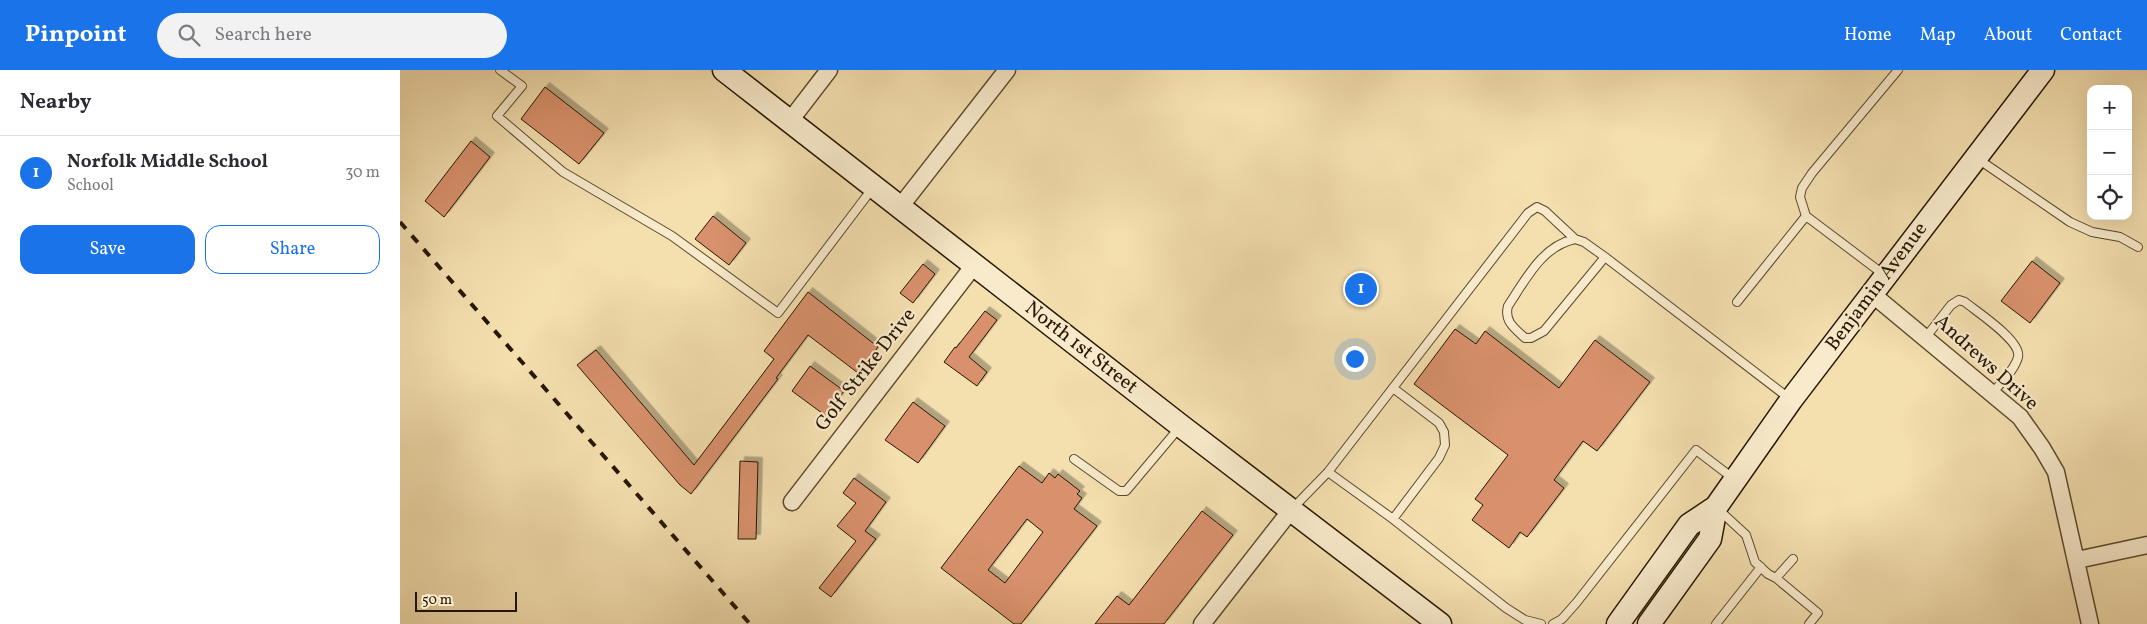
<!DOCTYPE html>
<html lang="en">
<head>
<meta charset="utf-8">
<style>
	:root { --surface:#fff; --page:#f2f2f3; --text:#2b2b33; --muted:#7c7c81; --line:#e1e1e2; --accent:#1a73e8 }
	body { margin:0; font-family:Vollkorn,serif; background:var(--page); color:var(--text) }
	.controls { position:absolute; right:15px; top:15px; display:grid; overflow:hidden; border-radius:10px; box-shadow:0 5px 20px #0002 }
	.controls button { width:45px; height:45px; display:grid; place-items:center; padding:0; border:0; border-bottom:1px solid var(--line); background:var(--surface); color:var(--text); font:25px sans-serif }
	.scale { position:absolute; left:15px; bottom:12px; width:102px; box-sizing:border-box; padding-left:5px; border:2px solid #261601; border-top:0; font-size:14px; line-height:18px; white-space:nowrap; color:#261601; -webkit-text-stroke:4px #f8eacb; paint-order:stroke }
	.you { position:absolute; left:954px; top:288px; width:18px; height:18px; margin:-12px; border:4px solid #fff; border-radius:50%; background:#1a73e8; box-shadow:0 0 0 8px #1a73e833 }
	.badge { display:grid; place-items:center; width:32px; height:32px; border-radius:50%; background:var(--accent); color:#fff; font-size:16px; font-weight:700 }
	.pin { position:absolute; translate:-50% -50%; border:2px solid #fff; box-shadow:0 1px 5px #0006 }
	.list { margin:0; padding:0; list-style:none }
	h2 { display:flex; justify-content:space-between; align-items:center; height:65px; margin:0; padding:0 20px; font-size:21px }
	h2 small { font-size:16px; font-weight:400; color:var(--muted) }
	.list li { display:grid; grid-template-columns:32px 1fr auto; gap:15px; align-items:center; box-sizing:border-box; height:75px; padding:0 20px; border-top:1px solid var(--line) }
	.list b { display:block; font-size:19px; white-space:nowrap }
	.list p { margin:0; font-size:16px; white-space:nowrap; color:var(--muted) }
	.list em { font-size:16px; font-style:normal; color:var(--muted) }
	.actions { display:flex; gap:10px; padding:15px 20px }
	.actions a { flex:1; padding:11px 0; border:1px solid var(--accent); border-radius:15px; text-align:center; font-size:18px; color:var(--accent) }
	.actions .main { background:var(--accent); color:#fff }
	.icon { flex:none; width:28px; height:28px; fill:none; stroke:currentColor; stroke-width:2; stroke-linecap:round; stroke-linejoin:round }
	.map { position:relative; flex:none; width:1747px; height:554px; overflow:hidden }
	header { display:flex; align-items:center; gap:30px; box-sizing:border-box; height:70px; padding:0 25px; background:var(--accent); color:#fff }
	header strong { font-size:24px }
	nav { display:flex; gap:28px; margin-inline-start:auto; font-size:18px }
	.search { width:350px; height:45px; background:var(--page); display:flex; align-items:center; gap:12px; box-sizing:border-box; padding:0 18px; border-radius:28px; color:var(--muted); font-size:19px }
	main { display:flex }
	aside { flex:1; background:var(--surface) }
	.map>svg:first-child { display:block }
</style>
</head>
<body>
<header>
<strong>Pinpoint</strong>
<div class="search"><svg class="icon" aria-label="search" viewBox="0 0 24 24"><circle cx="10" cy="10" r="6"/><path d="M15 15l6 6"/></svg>Search here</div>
<nav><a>Home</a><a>Map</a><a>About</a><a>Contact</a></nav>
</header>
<main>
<aside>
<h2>Nearby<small></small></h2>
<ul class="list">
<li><span class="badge">1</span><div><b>Norfolk Middle School</b><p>School</p></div><em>30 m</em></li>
</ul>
<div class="actions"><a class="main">Save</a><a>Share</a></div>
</aside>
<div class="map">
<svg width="1747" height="554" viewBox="0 0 1747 554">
	<defs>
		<filter id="shadow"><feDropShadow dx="4.5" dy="-4.5" stdDeviation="0" flood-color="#0004"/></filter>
	</defs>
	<rect width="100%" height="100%" fill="#f4dfaf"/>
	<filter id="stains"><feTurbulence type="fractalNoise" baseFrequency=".004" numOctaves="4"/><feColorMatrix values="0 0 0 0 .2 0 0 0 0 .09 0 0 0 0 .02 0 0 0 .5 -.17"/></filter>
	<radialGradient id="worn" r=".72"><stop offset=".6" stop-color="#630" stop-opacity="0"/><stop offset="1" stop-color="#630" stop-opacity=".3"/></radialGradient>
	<path fill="#d8916c" stroke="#261601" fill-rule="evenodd" filter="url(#shadow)" d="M145,17L204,63L179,94L121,49Z
		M71,71L90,87L44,147L25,131Z
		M313,146L346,173L329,195L295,169Z
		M1632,191L1660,213L1630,253L1601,231Z
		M523,194L535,204L513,233L500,223Z
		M408,222L478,277L458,303L408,265L376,308L378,309L291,424L280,415L177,295L196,280L294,395L374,289L364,281Z
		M585,241L597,250L569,287L587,302L577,316L544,292L555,277L556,278Z
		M1055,259L1076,274L1085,261L1159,318L1195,270L1250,312L1197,381L1183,371L1154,410L1164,418L1127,467L1120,462L1109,478L1072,450L1083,435L1075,429L1108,385L1014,314Z
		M410,296L444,321L426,346L392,321Z
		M513,332L545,356L518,393L485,370Z
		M340,391L358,392L356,469H338Z
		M619,396L642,413L649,403L655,408L658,404L680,421L677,424L682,428L674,439L697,456L621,554H614L541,498ZM627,449L643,462L605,513L588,500Z
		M454,408L486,432L465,461L476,469L431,527L419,518L456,471L437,456L456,433L443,423Z
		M802,441L833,465L764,554H695L717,526L729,535Z"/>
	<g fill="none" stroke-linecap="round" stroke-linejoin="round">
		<g stroke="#5a482c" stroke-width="10">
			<path id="lane" d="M100,0L122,16L97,46L163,102L272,166L378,243L472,119
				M1578,89L1670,152L1692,162L1720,167L1738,177
				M1175,169L1184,172L1205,187L1144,261L1131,268H1125C1114,258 1104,251 1108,236C1126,209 1142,176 1175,169Z
				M1205,187L1390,329
				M1483,204L1406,146L1400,127L1402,118L1412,103L1498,0
				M1337,232L1406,146
				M1526,267L1551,235L1559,230L1565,232C1577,242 1622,271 1618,287C1615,300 1600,313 1593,323
				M674,389L719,421H726L779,358
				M928,402L993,449L1106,538L1125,550L1141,554
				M893,438L928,402L1128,143L1137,137L1145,141L1175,169
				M1319,440L1346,465L1355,492L1368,504L1376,508L1393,489
				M993,449L1039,388L1045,375L1044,362L1039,353L993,318
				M1376,508L1418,543L1409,554
				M1153,554L1162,549L1177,532L1296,380L1334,409
				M1316,554L1361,497"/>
		</g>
		<g stroke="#5a482c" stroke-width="19">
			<path id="street" d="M389,52L429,0
				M500,137L607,0
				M1472,224L1620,347L1642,378L1656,402L1690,554
				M392,432L575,194
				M1677,490L1747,475
				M802,554L891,440"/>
		</g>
		<g stroke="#261601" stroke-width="25">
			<path id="secondary" d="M324,0L781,356L1040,554
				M1218,554L1289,455L1316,437L1391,330L1643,0
				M1249,554L1310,469L1316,437"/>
		</g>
		<use href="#lane" stroke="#f8eacb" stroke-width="8"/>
		<use href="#street" stroke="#f8eacb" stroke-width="16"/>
		<use href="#secondary" stroke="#f8eacb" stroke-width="22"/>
		<path stroke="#261601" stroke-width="4" stroke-dasharray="9 9" stroke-linecap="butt" d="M0,152L350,554"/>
	</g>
	<g text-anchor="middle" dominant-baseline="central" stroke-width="4.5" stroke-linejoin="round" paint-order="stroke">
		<g font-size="20" fill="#261601" stroke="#f8eacb">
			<text transform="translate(1477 217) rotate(-53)">Benjamin Avenue</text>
			<text transform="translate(681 278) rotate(38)">North 1st Street</text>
			<text transform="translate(1586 293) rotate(42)">Andrews Drive</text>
			<text transform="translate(466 300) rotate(-52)">Golf Strike Drive</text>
		</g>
	</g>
	<rect width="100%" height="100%" filter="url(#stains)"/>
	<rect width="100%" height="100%" fill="url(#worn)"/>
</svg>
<div class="controls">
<button>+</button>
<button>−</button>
<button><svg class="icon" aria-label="locate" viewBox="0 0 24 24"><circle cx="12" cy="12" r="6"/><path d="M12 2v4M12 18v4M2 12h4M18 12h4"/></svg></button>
</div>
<div class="scale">50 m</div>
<div class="you"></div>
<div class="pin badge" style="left:961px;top:219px">1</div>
</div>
</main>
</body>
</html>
